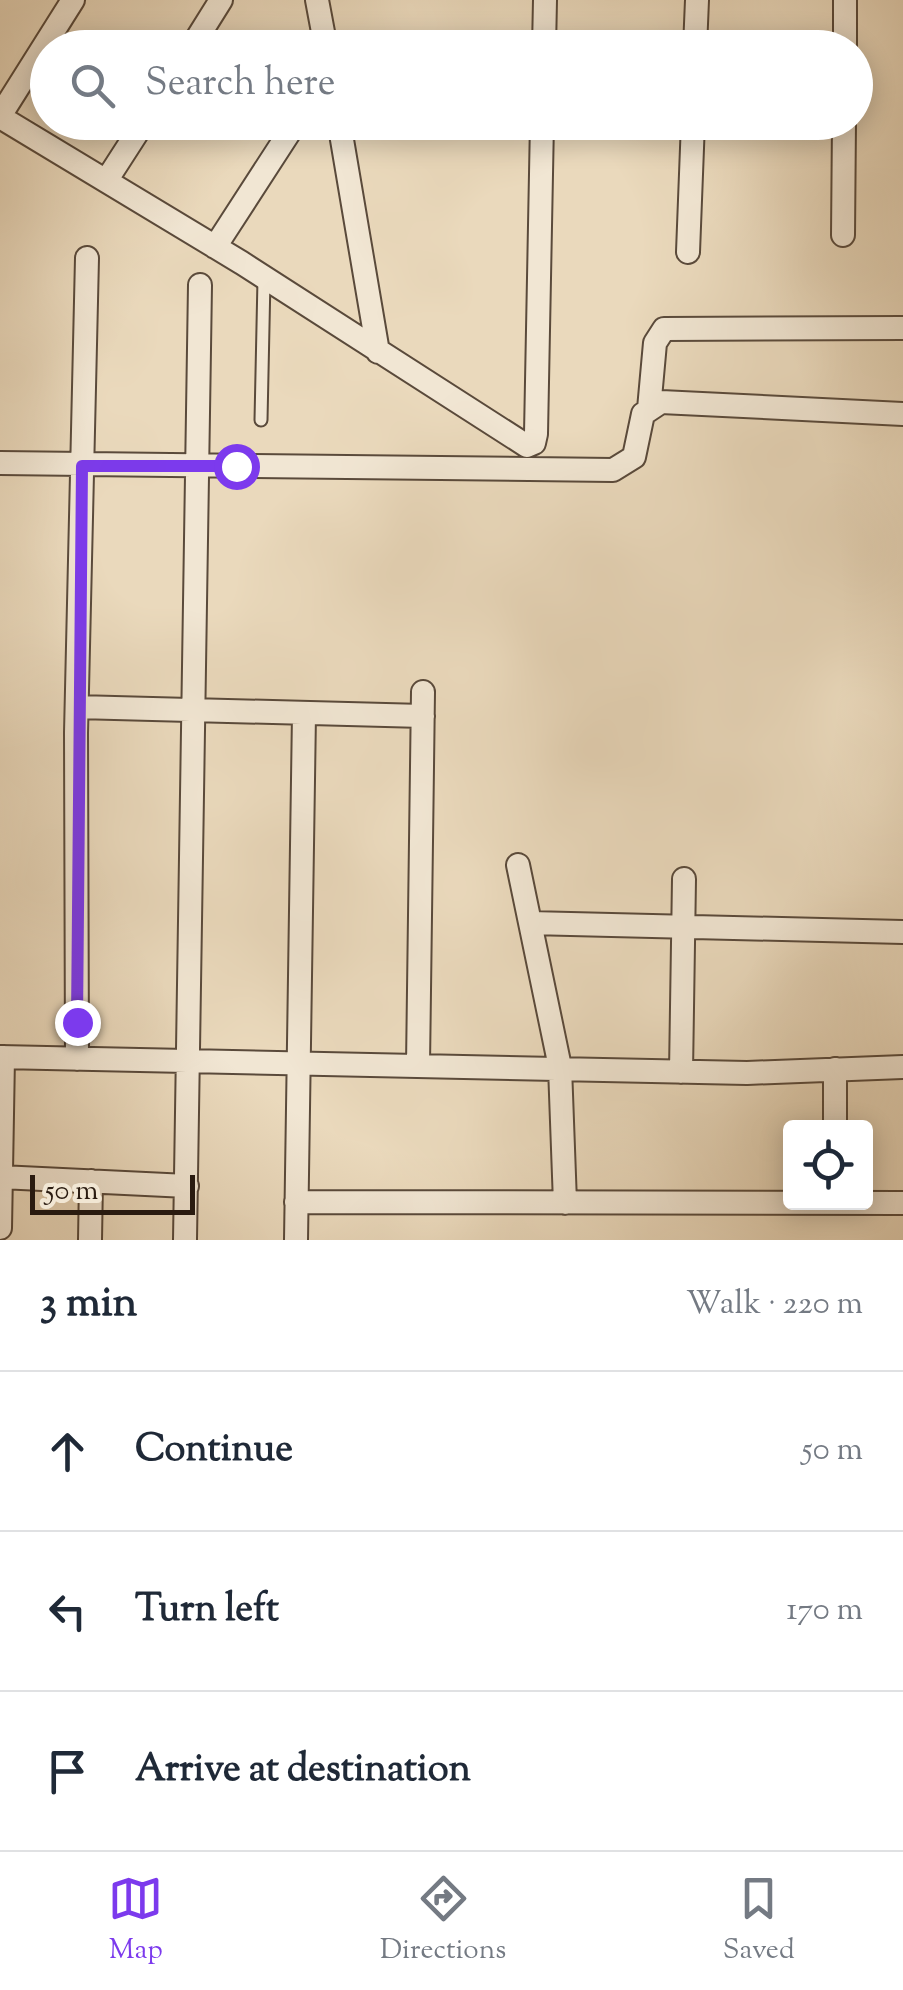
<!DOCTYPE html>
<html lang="en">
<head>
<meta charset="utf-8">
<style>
	:root { --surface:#fff; --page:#f2f2f3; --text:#1f2937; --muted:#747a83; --line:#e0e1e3; --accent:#7c3aed }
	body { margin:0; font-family:"Sorts Mill Goudy",serif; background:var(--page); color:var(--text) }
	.controls { position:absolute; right:30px; bottom:30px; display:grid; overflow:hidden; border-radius:10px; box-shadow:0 5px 25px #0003 }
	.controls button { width:90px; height:90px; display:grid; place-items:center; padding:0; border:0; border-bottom:2px solid var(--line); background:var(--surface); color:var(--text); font:50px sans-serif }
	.scale { position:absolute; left:30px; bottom:25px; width:165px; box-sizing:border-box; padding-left:10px; border:5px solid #2a1b10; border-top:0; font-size:28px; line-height:35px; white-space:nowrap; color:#2a1b10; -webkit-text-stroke:8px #f1e6d3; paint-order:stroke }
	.stop { position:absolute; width:30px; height:30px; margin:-22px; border:8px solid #7c3aed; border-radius:50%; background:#fff }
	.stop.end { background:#7c3aed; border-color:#fff; box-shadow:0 2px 10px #0008 }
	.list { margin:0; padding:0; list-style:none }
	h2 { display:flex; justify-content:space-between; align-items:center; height:130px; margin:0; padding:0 40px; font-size:42px }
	h2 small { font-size:32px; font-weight:400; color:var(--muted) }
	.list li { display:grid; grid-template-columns:65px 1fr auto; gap:30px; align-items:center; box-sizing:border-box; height:160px; padding:0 40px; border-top:2px solid var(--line) }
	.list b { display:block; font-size:38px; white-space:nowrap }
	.list em { font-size:32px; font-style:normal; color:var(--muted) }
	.icon { flex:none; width:55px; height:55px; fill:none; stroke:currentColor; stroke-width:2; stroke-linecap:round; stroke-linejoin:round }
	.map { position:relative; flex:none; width:903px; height:1240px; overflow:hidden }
	.search { position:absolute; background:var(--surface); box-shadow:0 5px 25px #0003; left:30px; right:30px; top:30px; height:110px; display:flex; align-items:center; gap:25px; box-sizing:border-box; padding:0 35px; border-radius:55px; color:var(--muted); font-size:38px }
	.sheet { height:610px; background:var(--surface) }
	nav { display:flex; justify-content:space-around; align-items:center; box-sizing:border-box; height:140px; border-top:2px solid var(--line); background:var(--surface); font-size:28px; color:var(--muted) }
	nav a { display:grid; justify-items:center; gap:5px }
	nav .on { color:var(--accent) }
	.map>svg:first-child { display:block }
</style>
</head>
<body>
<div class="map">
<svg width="903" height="1240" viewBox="0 0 903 1240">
	<rect width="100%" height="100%" fill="#ead9bc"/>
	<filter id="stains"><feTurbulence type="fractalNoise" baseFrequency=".002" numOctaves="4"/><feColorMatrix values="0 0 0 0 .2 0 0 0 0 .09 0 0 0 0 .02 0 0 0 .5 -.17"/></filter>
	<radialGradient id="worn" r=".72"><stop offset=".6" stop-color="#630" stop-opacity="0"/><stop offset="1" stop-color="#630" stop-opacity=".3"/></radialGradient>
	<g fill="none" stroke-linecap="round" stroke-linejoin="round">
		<g stroke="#5a4a3b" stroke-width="15">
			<path id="service" d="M261,420L264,279"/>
		</g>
		<g stroke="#5a4a3b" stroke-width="26">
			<path id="minor" d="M317,0L326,48
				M191,48L221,0
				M544,48L545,0
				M695,48L697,0
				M845,48V0
				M0,116L73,0
				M0,117L242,263L527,446L534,443L536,434L542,122
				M339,122L378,352
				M106,181L144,122
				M843,235L844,122
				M215,247L296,122
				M688,252L693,122
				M649,409L655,343L664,329L903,328
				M0,463L613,470L634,457L643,414L661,402L903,414
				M77,707L423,716
				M518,865L560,1067L565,1203
				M530,923L903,932
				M0,1057L747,1073L903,1067
				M77,1059L76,733L87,258
				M418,1065L423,692
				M681,1072L684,879
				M835,1128V1069
				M0,1177L187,1186
				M296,1202L903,1203
				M0,1228L3,1057
				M90,1240L91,1181
				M185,1240L200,285
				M296,1240L304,714"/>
		</g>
		<use href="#service" stroke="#f1e6d3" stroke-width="11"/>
		<use href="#minor" stroke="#f1e6d3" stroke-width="22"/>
	</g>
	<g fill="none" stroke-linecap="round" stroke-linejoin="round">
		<path stroke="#7c3aed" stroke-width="12" d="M77,1022L82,466H236"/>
	</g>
	<rect width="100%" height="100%" filter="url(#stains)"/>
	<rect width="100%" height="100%" fill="url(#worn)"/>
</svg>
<div class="controls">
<button><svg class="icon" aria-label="locate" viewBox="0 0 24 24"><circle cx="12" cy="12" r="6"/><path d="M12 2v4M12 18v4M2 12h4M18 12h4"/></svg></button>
</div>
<div class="scale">50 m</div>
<div class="stop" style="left:236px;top:466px"></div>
<div class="stop end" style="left:77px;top:1022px"></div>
<div class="search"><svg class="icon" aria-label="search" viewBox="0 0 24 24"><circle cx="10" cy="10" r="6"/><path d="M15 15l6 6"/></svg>Search here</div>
</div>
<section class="sheet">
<h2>3 min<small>Walk · 220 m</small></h2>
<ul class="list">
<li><svg class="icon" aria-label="ahead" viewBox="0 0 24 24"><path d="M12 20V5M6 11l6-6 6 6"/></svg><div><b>Continue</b></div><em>50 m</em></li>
<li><svg class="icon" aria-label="left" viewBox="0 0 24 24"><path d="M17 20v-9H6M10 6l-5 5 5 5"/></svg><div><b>Turn left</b></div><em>170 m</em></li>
<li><svg class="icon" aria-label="arrive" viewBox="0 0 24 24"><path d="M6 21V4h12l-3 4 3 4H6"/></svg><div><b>Arrive at destination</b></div></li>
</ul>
</section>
<nav>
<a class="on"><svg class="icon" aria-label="map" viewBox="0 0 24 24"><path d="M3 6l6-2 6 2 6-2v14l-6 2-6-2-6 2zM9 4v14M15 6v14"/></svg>Map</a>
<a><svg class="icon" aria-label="directions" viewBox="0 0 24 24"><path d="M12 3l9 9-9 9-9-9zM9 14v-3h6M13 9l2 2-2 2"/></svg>Directions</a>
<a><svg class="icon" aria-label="saved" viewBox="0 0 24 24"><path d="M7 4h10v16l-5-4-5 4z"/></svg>Saved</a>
</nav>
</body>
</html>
